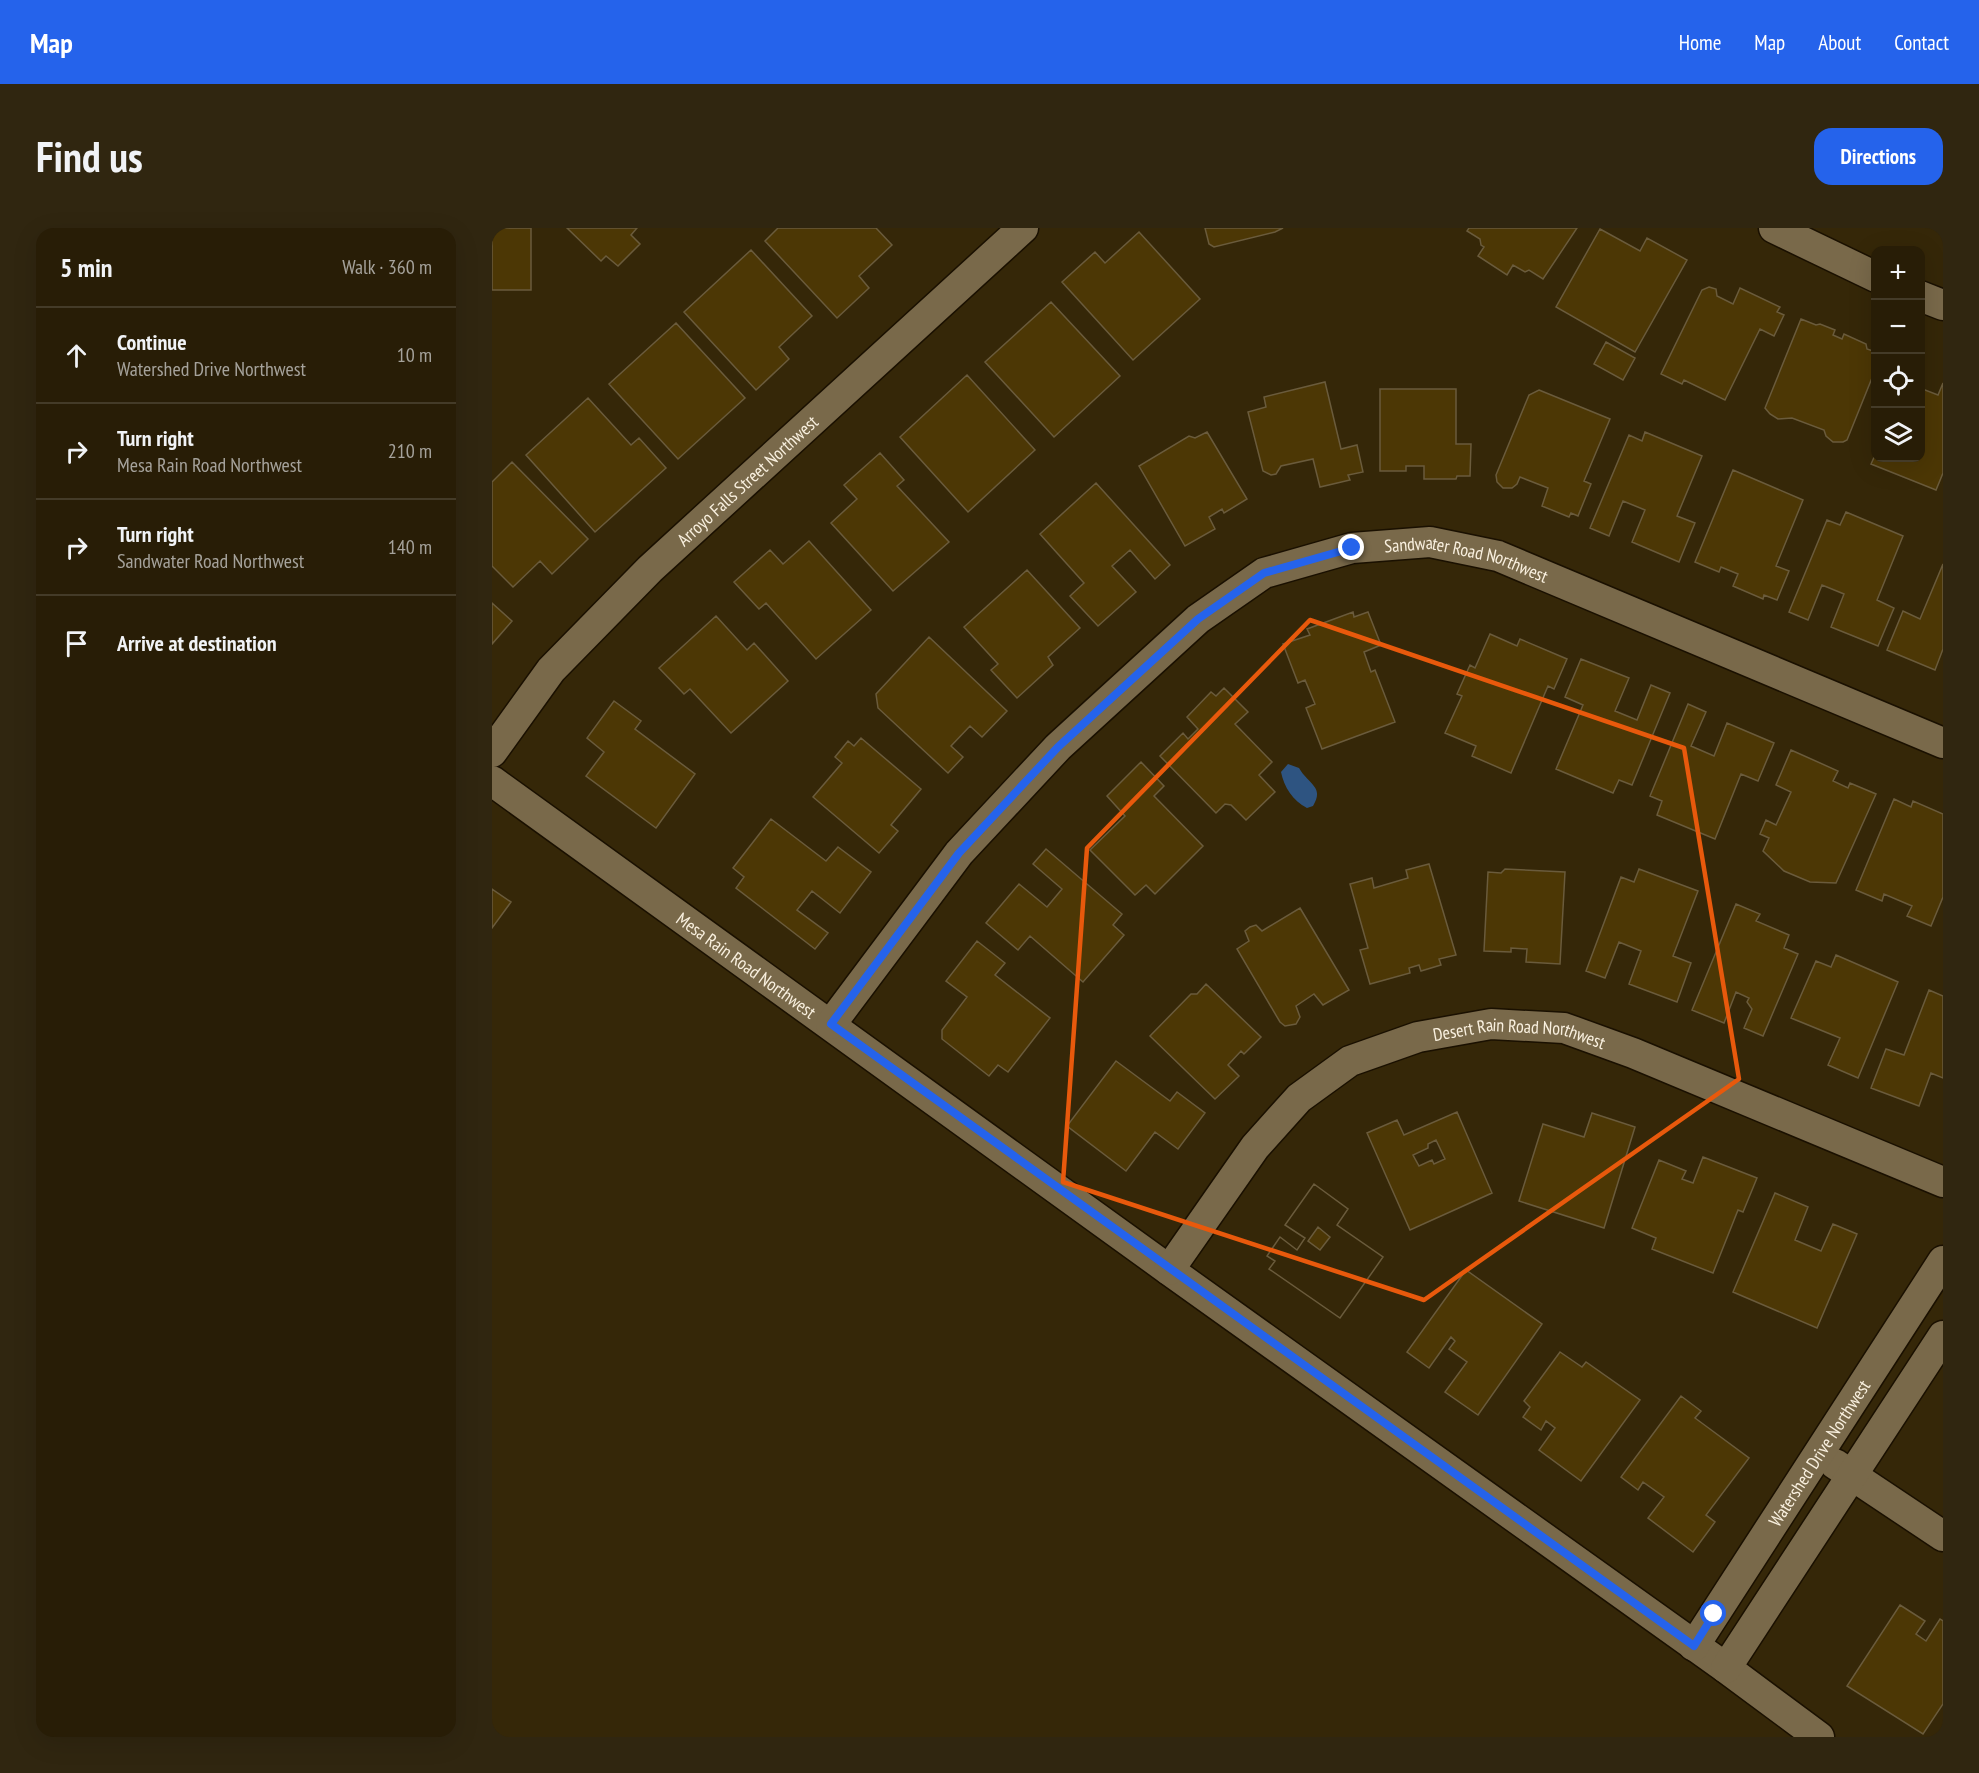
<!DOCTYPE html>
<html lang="en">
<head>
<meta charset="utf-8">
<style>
	:root { --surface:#281d06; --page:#302610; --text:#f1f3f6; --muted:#a5a29b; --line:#443b28; --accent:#2563eb }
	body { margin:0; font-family:"PT Sans Narrow",sans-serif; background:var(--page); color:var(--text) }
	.controls { position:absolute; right:18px; top:18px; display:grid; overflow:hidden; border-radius:12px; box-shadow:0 6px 24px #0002 }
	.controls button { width:54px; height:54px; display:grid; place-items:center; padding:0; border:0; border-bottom:2px solid var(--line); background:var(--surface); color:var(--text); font:30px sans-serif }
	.stop { position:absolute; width:18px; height:18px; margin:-14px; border:4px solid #2563eb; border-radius:50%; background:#fff }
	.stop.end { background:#2563eb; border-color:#fff; box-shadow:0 2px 6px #0008 }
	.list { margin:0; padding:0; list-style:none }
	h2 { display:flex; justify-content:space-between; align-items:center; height:78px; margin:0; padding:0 24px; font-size:26px }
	h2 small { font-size:20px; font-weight:400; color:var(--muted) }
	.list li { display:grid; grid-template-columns:39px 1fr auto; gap:18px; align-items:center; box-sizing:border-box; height:96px; padding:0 24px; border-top:2px solid var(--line) }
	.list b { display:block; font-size:22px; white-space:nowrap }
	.list p { margin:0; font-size:20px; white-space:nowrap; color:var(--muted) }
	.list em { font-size:20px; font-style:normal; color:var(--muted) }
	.icon { flex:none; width:33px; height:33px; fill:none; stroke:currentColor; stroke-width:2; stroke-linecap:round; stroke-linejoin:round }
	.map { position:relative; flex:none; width:1451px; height:1509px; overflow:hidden; border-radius:18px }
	header { display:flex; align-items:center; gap:36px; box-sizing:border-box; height:84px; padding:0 30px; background:var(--accent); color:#fff }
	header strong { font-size:28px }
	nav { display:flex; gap:33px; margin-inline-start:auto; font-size:21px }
	.intro { display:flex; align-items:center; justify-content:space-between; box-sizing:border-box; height:144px; padding:0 36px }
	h1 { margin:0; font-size:42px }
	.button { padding:15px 27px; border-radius:18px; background:var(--accent); color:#fff; font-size:21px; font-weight:700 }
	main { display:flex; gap:36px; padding:0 36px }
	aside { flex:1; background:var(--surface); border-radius:18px; box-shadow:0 6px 24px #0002 }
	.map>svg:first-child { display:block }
</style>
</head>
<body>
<header>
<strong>Map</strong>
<nav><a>Home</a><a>Map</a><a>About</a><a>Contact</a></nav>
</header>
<div class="intro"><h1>Find us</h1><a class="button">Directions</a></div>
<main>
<aside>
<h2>5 min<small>Walk · 360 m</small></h2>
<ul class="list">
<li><svg class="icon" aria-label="ahead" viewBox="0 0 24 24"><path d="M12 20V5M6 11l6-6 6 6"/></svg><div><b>Continue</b><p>Watershed Drive Northwest</p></div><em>10 m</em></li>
<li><svg class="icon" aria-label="right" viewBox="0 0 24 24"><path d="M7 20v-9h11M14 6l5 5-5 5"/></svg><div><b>Turn right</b><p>Mesa Rain Road Northwest</p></div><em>210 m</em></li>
<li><svg class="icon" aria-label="right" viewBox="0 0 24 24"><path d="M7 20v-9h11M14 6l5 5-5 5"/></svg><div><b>Turn right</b><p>Sandwater Road Northwest</p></div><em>140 m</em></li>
<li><svg class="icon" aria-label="arrive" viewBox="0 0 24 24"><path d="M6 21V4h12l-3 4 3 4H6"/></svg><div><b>Arrive at destination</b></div></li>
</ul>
</aside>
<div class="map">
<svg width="1451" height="1509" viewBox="0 0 1451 1509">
	<rect width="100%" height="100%" fill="#352708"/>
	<path fill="#2e5481" d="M796,536L807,540C816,556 833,559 821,578L815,580C801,573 792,559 789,544Z"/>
	<path fill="#4c3705" stroke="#6a5b3c" stroke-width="1.5" fill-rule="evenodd" d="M0,0H39V62H0Z
		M75,0H145L139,7L148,16L126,38L114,28L109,33Z
		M286,0H384L400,17L367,48L377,60L345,90L273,13Z
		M713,0H791L783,4L722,19L717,16Z
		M977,0H1085L1051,51L1037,42L1033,44L1021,37L1015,47L986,28L992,19L989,17L988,11L975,3Z
		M1108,1L1148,23L1155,10L1195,32L1143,124L1064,79Z
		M647,4L708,71L641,132L570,54L603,24L613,35Z
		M259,22L320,88L287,119L297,131L264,162L192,84Z
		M1217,59L1224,61L1225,68L1241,76L1248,60L1288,79L1285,84L1292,87L1282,108L1268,101L1233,172L1192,152L1190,156L1169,146L1210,62Z
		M559,74L628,148L562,209L493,134Z
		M1309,91L1324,97L1328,96L1343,102L1341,107L1350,111L1352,106L1374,116L1375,121L1384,124V140L1355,212L1351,214H1341L1334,208L1332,202L1300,190L1286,191L1278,186L1273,180Z
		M184,95L253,170L186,231L117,156Z
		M1114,114L1143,130L1131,152L1102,136Z
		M475,147L543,222L476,284L408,209Z
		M833,154L849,221L865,217L871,244L856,247L858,252L828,259L821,231L789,238L784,246L779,247L771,243L756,184L774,179L772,169Z
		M1451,155V245L1444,262L1379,236L1384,225V230H1428V160L1446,167Z
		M888,161H964V216H979L978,248H965L964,251H932V238H914V243H888Z
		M1047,162L1118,191L1092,253L1099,256L1086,288L1079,285L1077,289L1050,278L1056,260L1028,249L1025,256L1020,260H1011L1005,254L1004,247L1037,167Z
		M96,170L139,217L147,210L174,240L103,304L34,227Z
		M715,204L755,271L732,285L730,281L717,289L723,301L693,318L647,238L697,208L703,210Z
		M1153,204L1210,228L1185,288L1203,295L1187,334L1140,314L1153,282L1131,273L1117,308L1098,300L1137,207L1150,213Z
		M388,225L412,252L405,258L457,314L401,363L339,295L365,271L352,257Z
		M20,234L96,311L60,346L48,333L21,359L0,338V254Z
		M1241,242L1311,272L1284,338L1297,343L1285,372L1272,367L1271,371L1241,358L1246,346L1229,339L1227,344L1203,334Z
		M604,255L678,337L663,351L638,322L620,338L644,364L606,398L578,368L592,355L548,306Z
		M1354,284L1411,308L1385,372L1402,380L1386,418L1339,399L1352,366L1330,357L1316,392L1297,384L1335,292L1348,297Z
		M317,313L379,382L324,431L274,375L267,381L242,354L278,322L291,336Z
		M1451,336V421L1443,442L1395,422L1411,383L1428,391Z
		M535,342L588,400L556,429L561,437L525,470L499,442L506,436L472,399Z
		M0,375L20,393L0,416Z
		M861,384L862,389L876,384L889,417L872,424L879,444L883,442L903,494L830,521L814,480L823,476L813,452L806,455L791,416L818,407L815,401Z
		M224,388L255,422L262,415L296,453L239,505L198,461L192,466L167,440Z
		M998,406L1025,418L1028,411L1075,431L1062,461L1056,458L1019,545L980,528L984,518L953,505L970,468L965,466L978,437L983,440Z
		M437,409L515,483L490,509L478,498L459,518L471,529L456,545L386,480L384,466Z
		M1089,431L1137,450L1123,483L1145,492L1159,457L1178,465L1140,557L1127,552L1121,565L1064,541L1091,477L1073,469Z
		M732,460L756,484L743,496L780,534L767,547L783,564L754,592L739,577L733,576L724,585L668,528L691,505L696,511L706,501L695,489L719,464L724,468Z
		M122,473L149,493L143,501L203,546L164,600L94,548L112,524L95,510Z
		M1196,476L1214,484L1199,518L1222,528L1235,495L1282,515L1266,553L1249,546L1223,611L1165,587L1170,573L1158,568Z
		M369,510L429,561L399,597L406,603L387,625L321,569L350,535L343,529L356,513L362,518Z
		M1299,522L1346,543L1341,553L1356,560L1358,555L1384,566L1344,655L1318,654L1292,643L1271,623L1277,610L1268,606L1274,592L1284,597L1299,564L1284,557Z
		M649,534L672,558L662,568L711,618L663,666L654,657L643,667L598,622L633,588L615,568Z
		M1402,571L1419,579L1421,573L1451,586V669L1439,698L1415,688L1420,678L1392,666L1390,673L1364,662Z
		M279,591L334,633L346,619L379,644L348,685L320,663L305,682L336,705L323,721L244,660L252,649L241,640Z
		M554,621L630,686L621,697L632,707L591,754L538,708L526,722L494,695L527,656L555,679L570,661L541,636Z
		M937,636L964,727L947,731L949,737L929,743L927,737L917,740L918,745L878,756L868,722L876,720L858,656L880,650L882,660L916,650L914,642Z
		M1013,641L1073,644L1068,736L1034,734L1035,721L1019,720V724L992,723L996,644L1009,645Z
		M1147,641L1206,663L1181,728L1199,735L1185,774L1137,756L1149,723L1127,714L1113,750L1094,743L1129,649L1142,654Z
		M0,661L19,674L0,700Z
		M1244,676L1268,686L1264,693L1297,707L1292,720L1306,726L1271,808L1252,800L1260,781L1255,774L1257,770L1244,764L1232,795L1200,782Z
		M808,680L857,762L831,777L822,766L804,778L808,789L804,796L793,798L788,794L745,721L757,713L753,703L758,699L764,697L770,703Z
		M485,713L513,735L503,747L558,790L516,844L506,837L497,848L450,811V802L475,769L454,753Z
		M1344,727L1406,754L1366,850L1336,837L1348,810L1299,790L1324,733L1339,739Z
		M714,756L769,809L752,826L749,823L736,837L747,848L723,871L658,808L699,766H705Z
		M1437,762L1451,768V850L1439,845L1427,878L1379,860L1394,821L1412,827Z
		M624,833L678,873L685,864L713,885L686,921L663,904L634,943L575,898Z
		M965,884L1000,965L918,1002L875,905L905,892L912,907ZM944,912L953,931L942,936L940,932L927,938L921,927L936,920V916Z
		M1100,885L1143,899L1112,1000L1027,973L1051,896L1092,909Z
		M1211,929L1265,950L1251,984L1246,982L1221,1045L1160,1021L1164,1010L1140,1000L1167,932L1194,943L1190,951L1201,955Z
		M822,956L856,981L845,997L891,1029L848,1090L777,1041L783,1033L775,1028L788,1009L805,1022L813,1010L793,997ZM826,999L838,1009L828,1022L816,1013Z
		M822,956L856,981L845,997L891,1029L848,1090L777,1041L783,1033L775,1028L788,1009L805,1022L813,1010L793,997Z
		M1283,965L1316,979L1303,1012L1329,1023L1341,996L1365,1006L1325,1100L1241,1064Z
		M974,1042L1050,1096L986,1187L953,1164L975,1134L957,1121L963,1113L959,1109L937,1140L915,1124Z
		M1068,1124L1090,1139L1094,1134L1148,1172L1089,1253L1047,1222L1063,1200L1054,1193L1049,1202L1031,1189L1038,1179L1032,1173Z
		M1189,1168L1209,1183L1203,1190L1257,1230L1214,1287L1223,1294L1201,1324L1156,1290L1172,1269L1151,1254L1146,1262L1129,1249Z
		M1408,1377L1433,1393L1424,1406L1434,1413L1448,1391L1451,1393V1476L1431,1506L1355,1458Z"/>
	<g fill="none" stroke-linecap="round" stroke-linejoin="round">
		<g stroke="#1a1000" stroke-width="33">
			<g id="street">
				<path d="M1282,0L1384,49"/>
				<path d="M1428,68L1451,77"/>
				<path id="s1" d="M0,524L59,442L158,341L531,0"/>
				<path id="s2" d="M0,553L677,1042L1234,1440L1327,1509"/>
				<path id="s3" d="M339,796L467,625L566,519L706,391L772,345L860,320L938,314L1006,328L1451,515"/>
				<path id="s4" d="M677,1042L763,919L807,870L858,833L926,809L999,796L1072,800L1141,825L1451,954"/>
				<path d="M1343,1236L1451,1308"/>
				<path id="s5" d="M1202,1418L1451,1033"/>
				<path d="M1234,1440L1451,1108"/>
			</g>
		</g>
		<use href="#street" stroke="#79694a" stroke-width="30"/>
	</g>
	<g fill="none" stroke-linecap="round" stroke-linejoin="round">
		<path stroke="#2563eb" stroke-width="8" d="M860,320L772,345L706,391L566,519L467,625L339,796L1202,1418L1222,1386"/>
	</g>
	<path fill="none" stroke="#e8590c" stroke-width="4.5" stroke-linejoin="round" d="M818,392L1192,520L1247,851L932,1072L571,954L595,620Z"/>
	<g text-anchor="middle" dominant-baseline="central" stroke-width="5" stroke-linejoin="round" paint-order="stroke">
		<g font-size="18" fill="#f9f0df" stroke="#171105">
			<text stroke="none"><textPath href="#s1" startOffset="374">Arroyo Falls Street Northwest</textPath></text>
			<text stroke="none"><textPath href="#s3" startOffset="837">Sandwater Road Northwest</textPath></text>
			<text stroke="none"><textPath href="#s2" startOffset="314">Mesa Rain Road Northwest</textPath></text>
			<text stroke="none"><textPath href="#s4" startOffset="454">Desert Rain Road Northwest</textPath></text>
			<text stroke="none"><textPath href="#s5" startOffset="230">Watershed Drive Northwest</textPath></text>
		</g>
	</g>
</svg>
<div class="controls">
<button>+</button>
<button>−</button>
<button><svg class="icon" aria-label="locate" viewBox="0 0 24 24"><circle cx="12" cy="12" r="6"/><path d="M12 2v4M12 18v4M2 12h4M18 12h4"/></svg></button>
<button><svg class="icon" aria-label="layers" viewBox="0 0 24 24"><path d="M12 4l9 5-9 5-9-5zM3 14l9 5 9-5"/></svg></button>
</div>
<div class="stop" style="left:1222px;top:1386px"></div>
<div class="stop end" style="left:860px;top:320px"></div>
</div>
</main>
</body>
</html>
